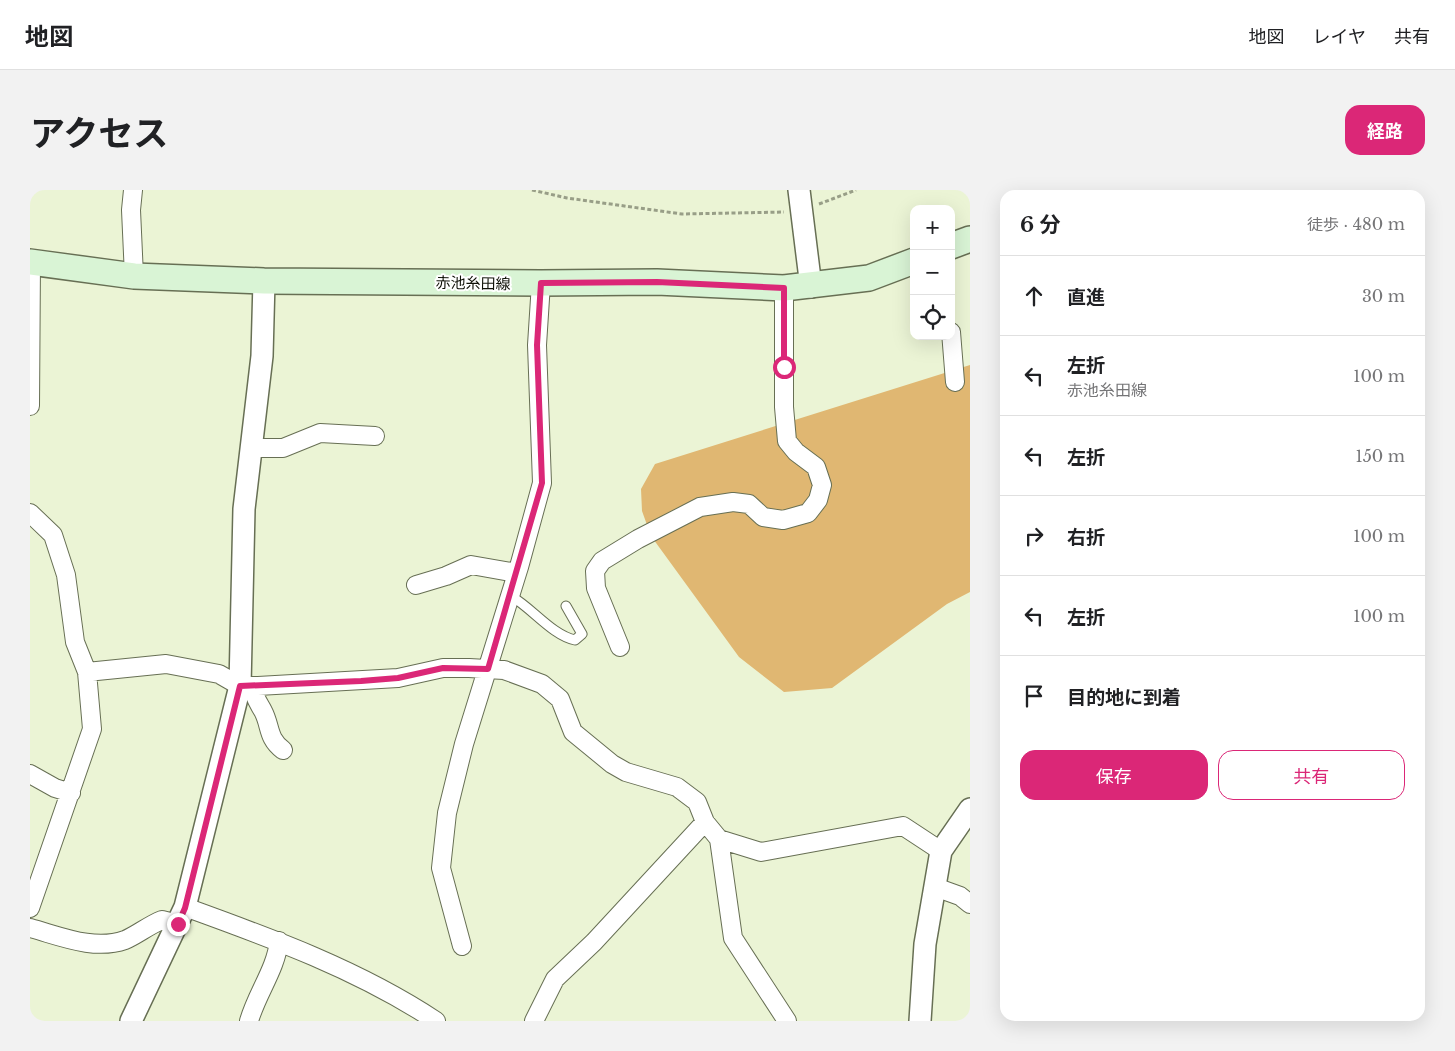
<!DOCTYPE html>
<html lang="ja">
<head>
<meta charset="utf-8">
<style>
	:root { --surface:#fff; --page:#f2f2f2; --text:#202124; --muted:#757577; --line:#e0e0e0; --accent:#db2777 }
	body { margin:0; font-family:"Libre Baskerville","Noto Sans JP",serif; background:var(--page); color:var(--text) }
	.controls { position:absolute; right:15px; top:15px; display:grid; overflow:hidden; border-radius:10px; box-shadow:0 5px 20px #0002 }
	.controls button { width:45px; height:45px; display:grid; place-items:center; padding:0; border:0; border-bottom:1px solid var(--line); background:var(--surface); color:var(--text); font:25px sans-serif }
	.stop { position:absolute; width:15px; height:15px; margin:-11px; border:4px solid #db2777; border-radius:50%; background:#fff }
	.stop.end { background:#db2777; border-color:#fff; box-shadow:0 1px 5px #0008 }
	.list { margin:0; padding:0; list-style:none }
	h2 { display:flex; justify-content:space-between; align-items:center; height:65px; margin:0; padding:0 20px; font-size:21px }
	h2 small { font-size:16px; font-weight:400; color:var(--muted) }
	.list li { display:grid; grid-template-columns:32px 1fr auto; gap:15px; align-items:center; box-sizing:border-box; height:80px; padding:0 20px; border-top:1px solid var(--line) }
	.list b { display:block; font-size:19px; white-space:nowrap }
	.list p { margin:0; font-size:16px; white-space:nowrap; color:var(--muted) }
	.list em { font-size:16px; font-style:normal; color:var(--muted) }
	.actions { display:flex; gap:10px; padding:15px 20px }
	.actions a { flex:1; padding:11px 0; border:1px solid var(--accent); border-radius:15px; text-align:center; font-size:18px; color:var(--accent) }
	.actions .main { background:var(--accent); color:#fff }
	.icon { flex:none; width:28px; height:28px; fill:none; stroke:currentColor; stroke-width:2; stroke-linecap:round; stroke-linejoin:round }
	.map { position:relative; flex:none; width:940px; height:831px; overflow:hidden; border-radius:15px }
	header { display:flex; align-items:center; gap:30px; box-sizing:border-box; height:70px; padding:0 25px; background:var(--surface); border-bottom:1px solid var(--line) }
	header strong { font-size:24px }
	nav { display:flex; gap:28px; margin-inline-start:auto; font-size:18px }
	.intro { display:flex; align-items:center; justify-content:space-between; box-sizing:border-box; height:120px; padding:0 30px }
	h1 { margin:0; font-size:35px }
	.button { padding:12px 22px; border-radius:15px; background:var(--accent); color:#fff; font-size:18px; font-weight:700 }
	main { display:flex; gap:30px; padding:0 30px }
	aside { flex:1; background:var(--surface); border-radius:15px; box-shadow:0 5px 20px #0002 }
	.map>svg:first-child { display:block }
</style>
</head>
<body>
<header>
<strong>地図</strong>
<nav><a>地図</a><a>レイヤ</a><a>共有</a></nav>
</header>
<div class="intro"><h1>アクセス</h1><a class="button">経路</a></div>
<main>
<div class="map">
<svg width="940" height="831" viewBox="0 0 940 831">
	<rect width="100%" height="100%" fill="#ebf4d5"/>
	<path fill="#e0b772" d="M940,175V402L917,414L802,498L754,502L709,467L621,346L612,321L611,299L625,274Z"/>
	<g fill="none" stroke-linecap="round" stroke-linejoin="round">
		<g stroke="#676f54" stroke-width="11">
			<path id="service" d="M481,406C503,419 522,445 545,450L552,444L536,416"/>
		</g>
		<g stroke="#676f54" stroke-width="20">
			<path id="minor" d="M103,0L101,20L104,86
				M921,142L925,192
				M0,216L1,72
				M220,258H253L290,243L345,246
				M0,323L23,345L36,385L45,452L57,482L62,539L0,718
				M386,395L416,386L441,375L487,383
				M590,457L566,398L565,381L572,371L608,349L670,317L703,312L719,314L733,327L753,330L778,323L788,310L792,295L786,277L766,262L757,251L754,217V98
				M57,482L136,474L189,484L210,496H228L368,488L413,478H439L474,480L512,494L530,509L543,542L582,574L596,582L647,597L667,612L675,632L689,649L703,748L757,831
				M222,496C224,507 228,512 233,521C241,536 237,548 253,560
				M0,584L25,598L41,603
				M689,649L731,662L873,636L911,661
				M905,697L930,706L940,714
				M155,717C241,748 329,780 406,831
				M0,738C30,746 64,761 95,750C107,745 119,735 132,730L148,734
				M432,756L411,678L417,623L434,554L489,377L512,293L507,155L511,93
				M219,831C227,803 246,779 249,751
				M504,831L525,789L564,752L675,632"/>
		</g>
		<g stroke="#676f54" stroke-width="24">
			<path id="tertiary" d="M769,0L781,97
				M101,831L155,717L210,496L214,319L232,166L234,91
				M890,831L895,754L911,661L940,619"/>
		</g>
		<g stroke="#676f54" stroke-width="28">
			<path id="secondary" d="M921,56L940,49
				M0,72L104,86L234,91L511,93L627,92L754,98L839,88L884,71"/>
		</g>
		<path stroke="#989e87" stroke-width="3" stroke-dasharray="4 2.5" stroke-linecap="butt" d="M502,0L537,8L652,24L754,22
			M789,14L826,0"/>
		<use href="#service" stroke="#fff" stroke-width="9"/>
		<use href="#minor" stroke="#fff" stroke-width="18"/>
		<use href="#tertiary" stroke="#fff" stroke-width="21"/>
		<use href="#secondary" stroke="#d9f4d5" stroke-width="25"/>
	</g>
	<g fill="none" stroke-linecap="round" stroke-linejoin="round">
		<path stroke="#db2777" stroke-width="6" d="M148,734L155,718L210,496L331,491L368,488L413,478L458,479L512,293L507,155L511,93L627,92L754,98V177"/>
	</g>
	<g text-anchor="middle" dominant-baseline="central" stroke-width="4" stroke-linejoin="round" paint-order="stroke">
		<g font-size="15" fill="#0f1107" stroke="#fff">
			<text transform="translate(443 93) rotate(1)">赤池糸田線</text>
		</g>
	</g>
</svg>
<div class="controls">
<button>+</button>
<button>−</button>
<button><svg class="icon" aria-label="locate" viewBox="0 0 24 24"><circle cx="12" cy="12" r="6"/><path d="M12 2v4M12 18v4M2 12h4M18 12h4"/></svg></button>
</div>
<div class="stop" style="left:754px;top:177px"></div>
<div class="stop end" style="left:148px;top:734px"></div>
</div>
<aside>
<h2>6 分<small>徒歩 · 480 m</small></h2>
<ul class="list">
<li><svg class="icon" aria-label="ahead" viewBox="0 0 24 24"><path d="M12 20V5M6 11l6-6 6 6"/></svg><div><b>直進</b></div><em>30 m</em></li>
<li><svg class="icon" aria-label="left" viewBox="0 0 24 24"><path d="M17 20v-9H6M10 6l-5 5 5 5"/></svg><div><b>左折</b><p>赤池糸田線</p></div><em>100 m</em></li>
<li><svg class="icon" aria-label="left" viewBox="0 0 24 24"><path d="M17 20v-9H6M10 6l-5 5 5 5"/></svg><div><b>左折</b></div><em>150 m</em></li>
<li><svg class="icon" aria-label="right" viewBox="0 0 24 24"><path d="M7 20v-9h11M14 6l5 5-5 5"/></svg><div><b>右折</b></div><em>100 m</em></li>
<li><svg class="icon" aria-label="left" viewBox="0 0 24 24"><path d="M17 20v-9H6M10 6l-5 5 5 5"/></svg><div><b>左折</b></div><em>100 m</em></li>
<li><svg class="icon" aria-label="arrive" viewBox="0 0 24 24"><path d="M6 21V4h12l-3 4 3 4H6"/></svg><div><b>目的地に到着</b></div></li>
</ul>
<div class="actions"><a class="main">保存</a><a>共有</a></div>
</aside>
</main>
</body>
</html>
